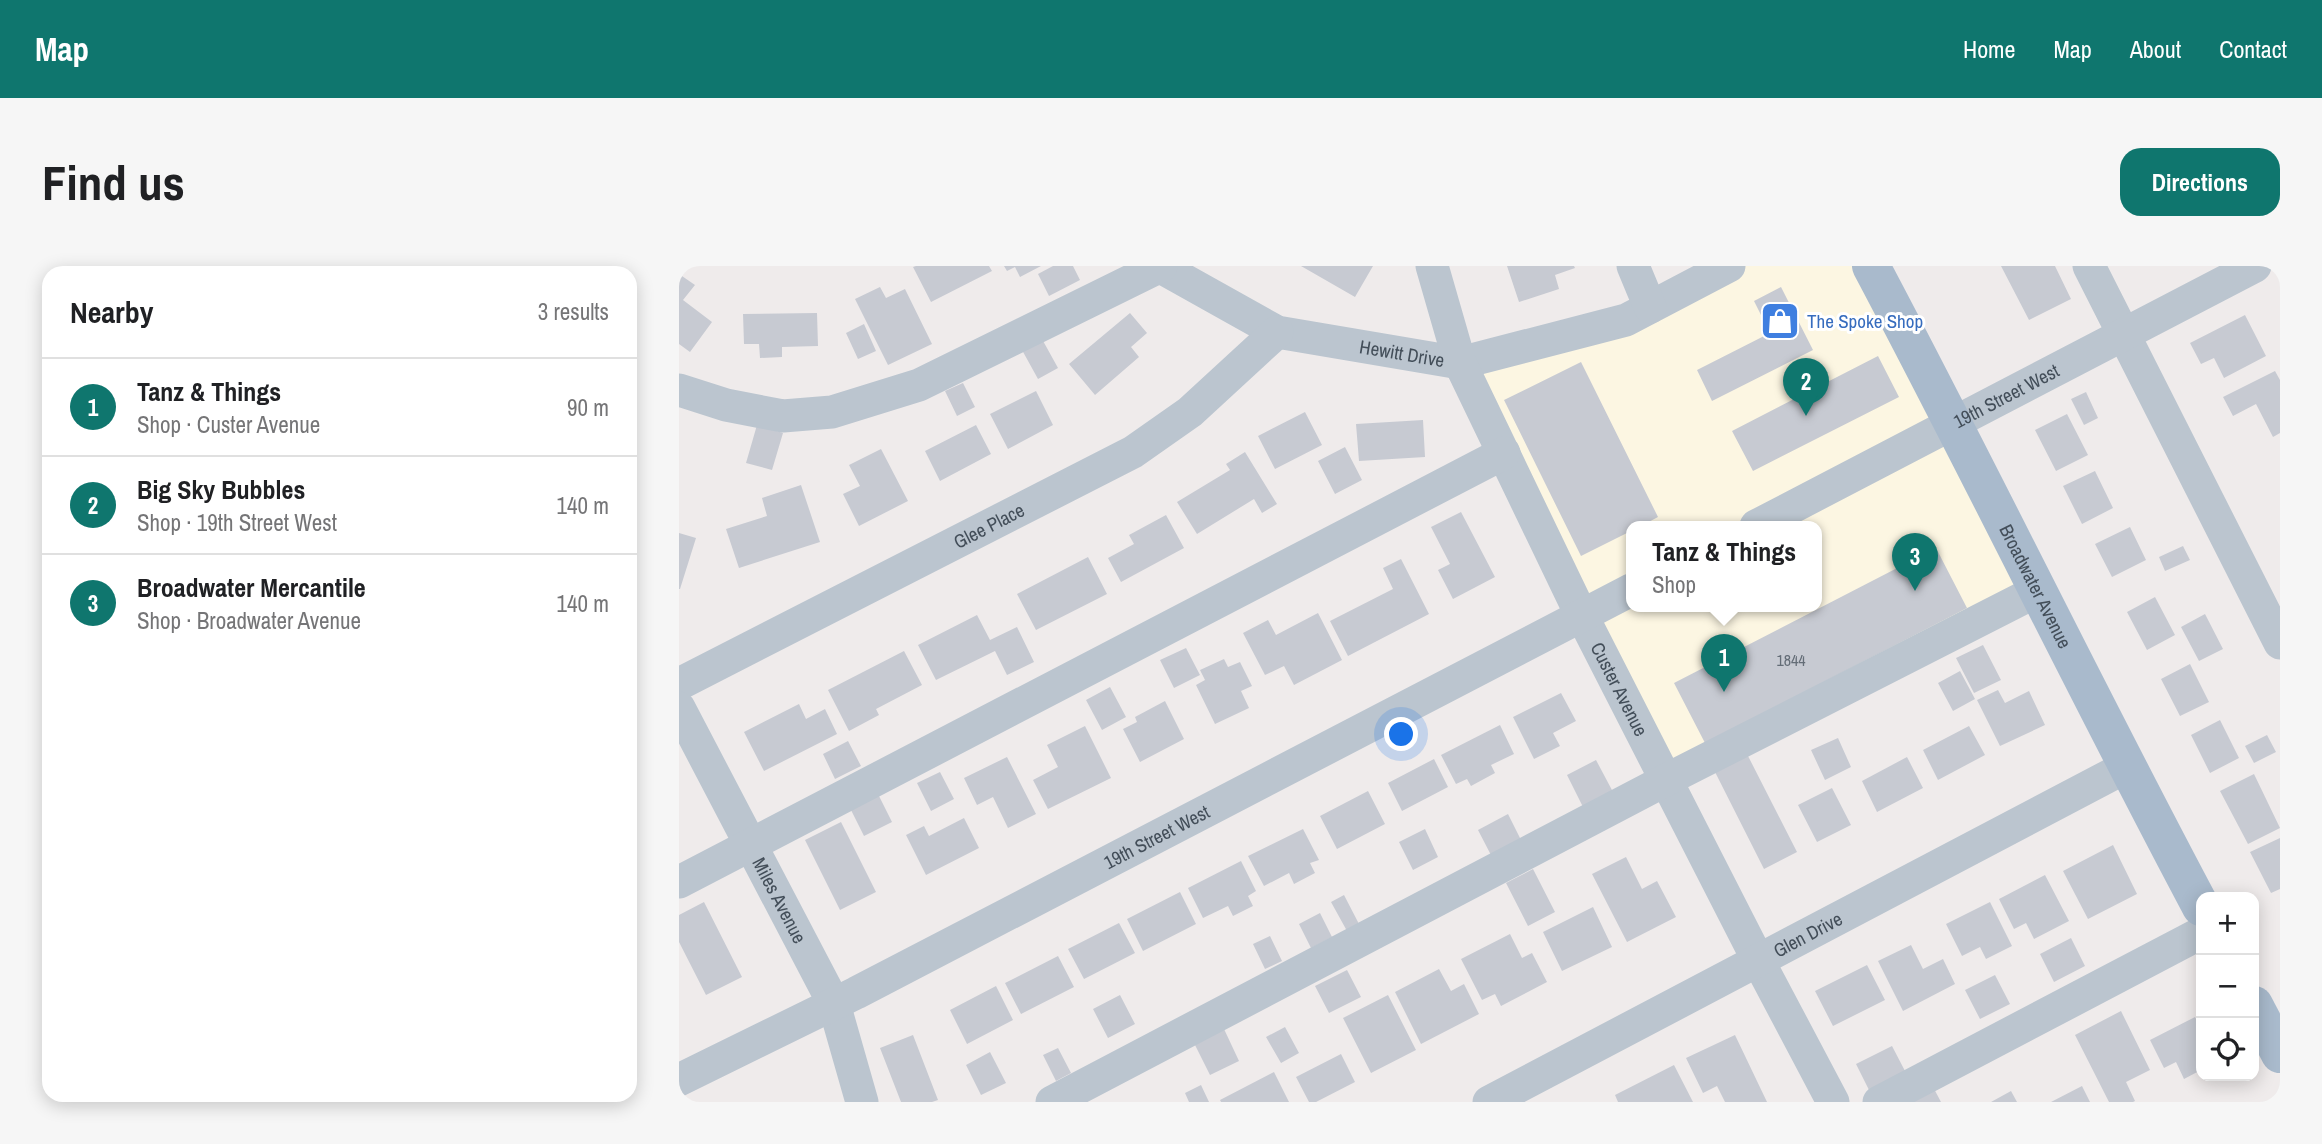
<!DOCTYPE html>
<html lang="en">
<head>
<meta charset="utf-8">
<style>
	:root { --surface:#fff; --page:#f6f6f6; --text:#202124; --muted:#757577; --line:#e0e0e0; --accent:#0f766e }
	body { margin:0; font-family:"Archivo Narrow",sans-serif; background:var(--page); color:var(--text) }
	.controls { position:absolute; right:21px; bottom:21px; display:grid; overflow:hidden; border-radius:14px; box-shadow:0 4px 18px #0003 }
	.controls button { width:63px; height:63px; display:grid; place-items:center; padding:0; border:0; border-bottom:2px solid var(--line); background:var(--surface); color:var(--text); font:35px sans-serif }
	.you { position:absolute; left:723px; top:469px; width:24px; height:24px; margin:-18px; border:5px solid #fff; border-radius:50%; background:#1a73e8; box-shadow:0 0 0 10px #1a73e833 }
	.badge { display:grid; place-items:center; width:46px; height:46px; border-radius:50%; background:var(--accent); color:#fff; font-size:23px; font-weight:700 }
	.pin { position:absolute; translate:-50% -58px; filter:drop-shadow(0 2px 4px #0008) }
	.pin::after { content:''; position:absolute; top:37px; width:24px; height:21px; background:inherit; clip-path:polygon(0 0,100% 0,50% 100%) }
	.popup { position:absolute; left:947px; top:255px; width:196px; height:91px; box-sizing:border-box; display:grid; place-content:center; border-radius:14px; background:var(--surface); filter:drop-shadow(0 2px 5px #0005); font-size:23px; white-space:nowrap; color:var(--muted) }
	.popup b { font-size:26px; color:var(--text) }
	.popup::after { content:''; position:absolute; left:50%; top:100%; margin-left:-14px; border:14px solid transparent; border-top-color:var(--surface) }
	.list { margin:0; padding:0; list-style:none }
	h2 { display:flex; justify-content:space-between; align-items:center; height:91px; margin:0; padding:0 28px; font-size:30px }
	h2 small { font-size:23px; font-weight:400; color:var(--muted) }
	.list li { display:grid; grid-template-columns:46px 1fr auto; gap:21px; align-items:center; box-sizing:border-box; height:98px; padding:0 28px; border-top:2px solid var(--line) }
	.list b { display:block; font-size:26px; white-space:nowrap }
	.list p { margin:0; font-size:23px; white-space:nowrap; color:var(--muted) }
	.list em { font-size:23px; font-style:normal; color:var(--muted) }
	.icon { flex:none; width:38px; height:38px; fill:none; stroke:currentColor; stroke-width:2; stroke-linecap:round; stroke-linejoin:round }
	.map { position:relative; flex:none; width:1601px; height:836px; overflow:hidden; border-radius:21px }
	header { display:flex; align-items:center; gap:42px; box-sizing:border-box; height:98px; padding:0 35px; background:var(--accent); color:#fff }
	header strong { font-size:33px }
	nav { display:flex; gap:38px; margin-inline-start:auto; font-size:24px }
	.intro { display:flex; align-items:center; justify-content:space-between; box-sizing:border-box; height:168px; padding:0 42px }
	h1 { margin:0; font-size:49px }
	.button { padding:18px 32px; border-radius:21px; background:var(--accent); color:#fff; font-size:24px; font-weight:700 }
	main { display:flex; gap:42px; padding:0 42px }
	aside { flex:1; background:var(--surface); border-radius:21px; box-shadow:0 4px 18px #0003 }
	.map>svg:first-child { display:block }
</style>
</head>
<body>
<header>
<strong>Map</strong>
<nav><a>Home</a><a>Map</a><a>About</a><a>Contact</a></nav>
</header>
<div class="intro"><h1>Find us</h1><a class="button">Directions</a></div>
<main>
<aside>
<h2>Nearby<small>3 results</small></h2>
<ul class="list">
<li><span class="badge">1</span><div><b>Tanz &amp; Things</b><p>Shop · Custer Avenue</p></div><em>90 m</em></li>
<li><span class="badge">2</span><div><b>Big Sky Bubbles</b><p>Shop · 19th Street West</p></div><em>140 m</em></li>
<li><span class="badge">3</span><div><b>Broadwater Mercantile</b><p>Shop · Broadwater Avenue</p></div><em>140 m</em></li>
</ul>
</aside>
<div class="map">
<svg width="1601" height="836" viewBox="0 0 1601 836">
	<rect width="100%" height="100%" fill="#efebeb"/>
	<path fill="#fcf6e2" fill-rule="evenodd" d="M1050,0H1192L1360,324L987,514L781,97ZM952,260H1138V340H952Z"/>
	<path fill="#c7cad2" d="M237,0H310L313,5L252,36L234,1Z
		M325,0H362L341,11L336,1L328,5Z
		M374,0H394L401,14L370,30L359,8Z
		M622,0H694L676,31Z
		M828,0H895L896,2L876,9L880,23L840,36Z
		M1322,0H1376L1392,33L1350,54Z
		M0,8L16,19L4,34L33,56L11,86L0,78Z
		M201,21L207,32L226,23L253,78L209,99L176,33Z
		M1102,21L1134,84L1033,135L1018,104L1091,67L1075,35Z
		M138,47L139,80L103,81V91L81,92L80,78H65L64,48Z
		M451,47L468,67L452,81L460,91L416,129L390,98Z
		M1566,49L1587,90L1545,112L1535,92L1522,98L1511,77Z
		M185,58L197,85L179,93L167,67Z
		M363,73L379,102L359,113L343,84Z
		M1199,90L1220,131L1074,205L1053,165Z
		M902,96L979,251L962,260H952V265L902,290L825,134Z
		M1596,105L1601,114V167L1594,171L1577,138L1554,150L1544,131Z
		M284,117L296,141L278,150L266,125Z
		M357,125L374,159L329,183L311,148Z
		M1407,126L1419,152L1405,159L1392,133Z
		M626,146L643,179L596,203L579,170Z
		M1388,148L1409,189L1377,205L1356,164Z
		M744,154L746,191L680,195L677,158Z
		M78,159L104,167L93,204L67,197Z
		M297,159L312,188L261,215L246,185Z
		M666,181L683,214L656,228L639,195Z
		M202,183L229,235L180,260L164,228L181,220L170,199Z
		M566,186L598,238L583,247L575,233L518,268L498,236L551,204L547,198Z
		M1416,205L1434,242L1403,258L1384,220Z
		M122,219L141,276L60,302L47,263L88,250L83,232Z
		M782,246L816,311L774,333L759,304L771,298L752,261Z
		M487,249L505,282L442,316L429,292L455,278L450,269Z
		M1451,261L1467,294L1433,311L1416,278Z
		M0,267L17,272L1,323H0Z
		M1504,280L1511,294L1486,305L1480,291Z
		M1257,282L1288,342L1026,477L995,417Z
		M409,291L428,328L357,364L338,328Z
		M722,293L750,348L669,390L651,355L714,323L704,302Z
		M1476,331L1496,369L1468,384L1448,346Z
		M639,347L663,394L615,419L605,400L586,409L564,367L589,354L597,369Z
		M1526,348L1544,383L1520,395L1502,361Z
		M298,349L311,374L338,361L355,396L328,409L316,385L257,414L239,379Z
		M1304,379L1322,414L1295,427L1277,392Z
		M507,382L521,409L495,422L481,394Z
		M225,385L243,419L197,443L200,449L170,465L149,424Z
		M545,393L549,401L561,396L573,420L562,425L570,442L536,458L517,419L526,414L521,404Z
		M1511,398L1530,436L1501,450L1482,413Z
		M1281,405L1296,433L1274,445L1259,417Z
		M431,421L447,451L423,464L407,434Z
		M1319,424L1326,437L1350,425L1366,459L1321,480L1298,434Z
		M882,427L897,455L874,467L881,480L855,493L834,451Z
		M486,435L505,473L461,496L444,463L458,456L456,451Z
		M120,438L127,453L146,443L158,468L85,505L65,466Z
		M1541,454L1560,492L1531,507L1512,469Z
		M821,459L835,488L812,499L816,507L792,520L788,513L777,518L762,489Z
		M406,460L432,512L369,543L354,514L379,501L368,479Z
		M1290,460L1306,489L1259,514L1244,484Z
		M1588,469L1597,486L1575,497L1566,480Z
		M1159,472L1172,501L1146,514L1132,484Z
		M169,475L182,500L156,513L144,488Z
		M1068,488L1118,586L1085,603L1035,504Z
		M328,491L357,548L329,562L314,531L298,539L285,512Z
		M1228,491L1244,522L1198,546L1183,515Z
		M755,493L769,521L723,545L709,517Z
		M917,494L934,526L904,541L888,509Z
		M261,506L275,533L252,545L238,517Z
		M1575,508L1601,562L1569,578L1541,525Z
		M1153,522L1172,559L1138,576L1119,539Z
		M689,525L706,558L658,583L641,550Z
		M198,526L213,556L185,570L170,540Z
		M829,548L843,576L813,591L799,564Z
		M285,552L300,582L247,609L227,569L245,560L250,570Z
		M162,556L197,626L161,644L126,574Z
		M624,563L640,594L631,597L636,607L615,618L610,607L585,620L569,590Z
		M746,563L759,591L734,604L720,576Z
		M1601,572V623L1592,627L1571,586Z
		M1434,579L1458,628L1409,653L1384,605Z
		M947,591L963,623L978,615L997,651L948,676L913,608Z
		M562,595L577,625L569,630L574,640L554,650L549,640L524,652L509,622Z
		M854,603L876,646L849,660L827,617Z
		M1366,609L1390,655L1355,673L1347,657L1335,663L1320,633Z
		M501,626L517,658L464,685L448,653Z
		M665,629L680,658L668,665L652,636Z
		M25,636L63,711L27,729L0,676V649Z
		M1311,636L1333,680L1307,693L1301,681L1283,690L1267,658Z
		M914,641L933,681L883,705L864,666Z
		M641,647L653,671L632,682L620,658Z
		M440,657L456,687L405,713L389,683Z
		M831,668L843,692L853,687L868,716L822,740L816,728L803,734L782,693Z
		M591,670L603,695L586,703L574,678Z
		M1392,672L1406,700L1375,716L1361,688Z
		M1232,679L1244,703L1264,693L1276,718L1224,745L1199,695Z
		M379,690L395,721L342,748L326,717Z
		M1188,699L1206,734L1154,760L1136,725Z
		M760,703L772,725L785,718L800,748L742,778L716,726Z
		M668,704L682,731L650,747L636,720Z
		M1316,709L1331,738L1301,753L1286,724Z
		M317,720L334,754L288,778L271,744Z
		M441,729L456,758L429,772L414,743Z
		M709,729L737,784L692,807L664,752Z
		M1442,745L1471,804L1447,816L1456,835L1454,836H1430L1396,769Z
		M1516,751L1522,762V804L1505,813L1497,796L1485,802L1471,774Z
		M606,761L620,787L602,797L587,771Z
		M545,763L560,795L531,809L515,777Z
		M234,769L259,834L253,836H222L201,782Z
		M1056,769L1088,836H1046L1038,820L1024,827L1007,792Z
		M1213,780L1226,805L1190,824L1177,798Z
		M379,782L392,807L377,815L364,789Z
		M311,786L327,817L302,829L287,799Z
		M662,788L676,816L637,836H630L617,811Z
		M995,799L1014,836H939L936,829Z
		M595,806L610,836H542L541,834Z
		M522,819L530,836H510L506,827Z
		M1253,819L1262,836H1218Z
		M1403,820L1411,836H1372Z
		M1332,825L1338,836H1312Z"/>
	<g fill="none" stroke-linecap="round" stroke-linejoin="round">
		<g stroke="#bbc5cf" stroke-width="33">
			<path id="s1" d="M480,0L598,66L781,97L947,54L1050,0"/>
			<path id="s2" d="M753,0L781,97L896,336L1080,696L1154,836"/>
			<path d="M954,0L971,41"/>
			<path d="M1410,0L1601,377"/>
			<path d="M0,124L47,139L104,150L153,146L240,119L482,0"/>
			<path id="s3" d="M1077,260L1576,0"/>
			<path id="s4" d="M0,418L454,186L511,146L598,66"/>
			<path id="s5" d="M0,442L155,738L183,836"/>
			<path d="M0,616L825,187"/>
			<path id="s6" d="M0,814L177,727L952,324"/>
			<path d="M373,836L987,514L1360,324"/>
			<path id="s7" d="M810,836L1447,501"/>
			<path d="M1200,836L1522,667"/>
		</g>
		<g stroke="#a9bacc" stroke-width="38">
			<path id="s8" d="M1192,0C1305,213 1409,429 1522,641"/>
			<path d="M1575,739L1601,788"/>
		</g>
	</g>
	<defs>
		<g id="shop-square" transform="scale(2.0125)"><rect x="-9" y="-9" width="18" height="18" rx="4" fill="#3f7fe0" stroke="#fff"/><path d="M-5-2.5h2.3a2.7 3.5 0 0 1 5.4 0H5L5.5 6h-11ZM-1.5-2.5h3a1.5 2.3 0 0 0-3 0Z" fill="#fff"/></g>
	</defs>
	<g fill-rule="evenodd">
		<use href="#shop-square" x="1101" y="55"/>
	</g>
	<g text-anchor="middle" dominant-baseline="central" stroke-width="6" stroke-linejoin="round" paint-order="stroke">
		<g font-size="16" fill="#646d77">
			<text x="1112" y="394">1844</text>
		</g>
		<g font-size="19" fill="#366cbe" stroke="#fff" text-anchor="start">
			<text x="1128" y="55">The Spoke Shop</text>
		</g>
		<g font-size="19" fill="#434e59" stroke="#fff">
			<text stroke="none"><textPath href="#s1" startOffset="262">Hewitt Drive</textPath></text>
			<text stroke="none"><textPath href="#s3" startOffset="282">19th Street West</textPath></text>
			<text stroke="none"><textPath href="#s4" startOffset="348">Glee Place</textPath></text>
			<text stroke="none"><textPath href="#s8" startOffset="360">Broadwater Avenue</textPath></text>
			<text stroke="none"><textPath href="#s2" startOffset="464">Custer Avenue</textPath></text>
			<text stroke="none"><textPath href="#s6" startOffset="536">19th Street West</textPath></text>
			<text stroke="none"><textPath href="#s5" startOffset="217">Miles Avenue</textPath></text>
			<text stroke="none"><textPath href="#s7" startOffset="360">Glen Drive</textPath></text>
		</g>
	</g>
</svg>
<div class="controls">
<button>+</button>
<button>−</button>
<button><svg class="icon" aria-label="locate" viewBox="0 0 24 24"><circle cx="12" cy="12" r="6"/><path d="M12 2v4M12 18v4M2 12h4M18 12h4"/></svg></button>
</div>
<div class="you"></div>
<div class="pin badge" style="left:1045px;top:426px">1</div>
<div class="popup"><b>Tanz &amp; Things</b>Shop</div>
<div class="pin badge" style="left:1127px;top:150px">2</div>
<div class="pin badge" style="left:1236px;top:325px">3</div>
</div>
</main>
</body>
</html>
